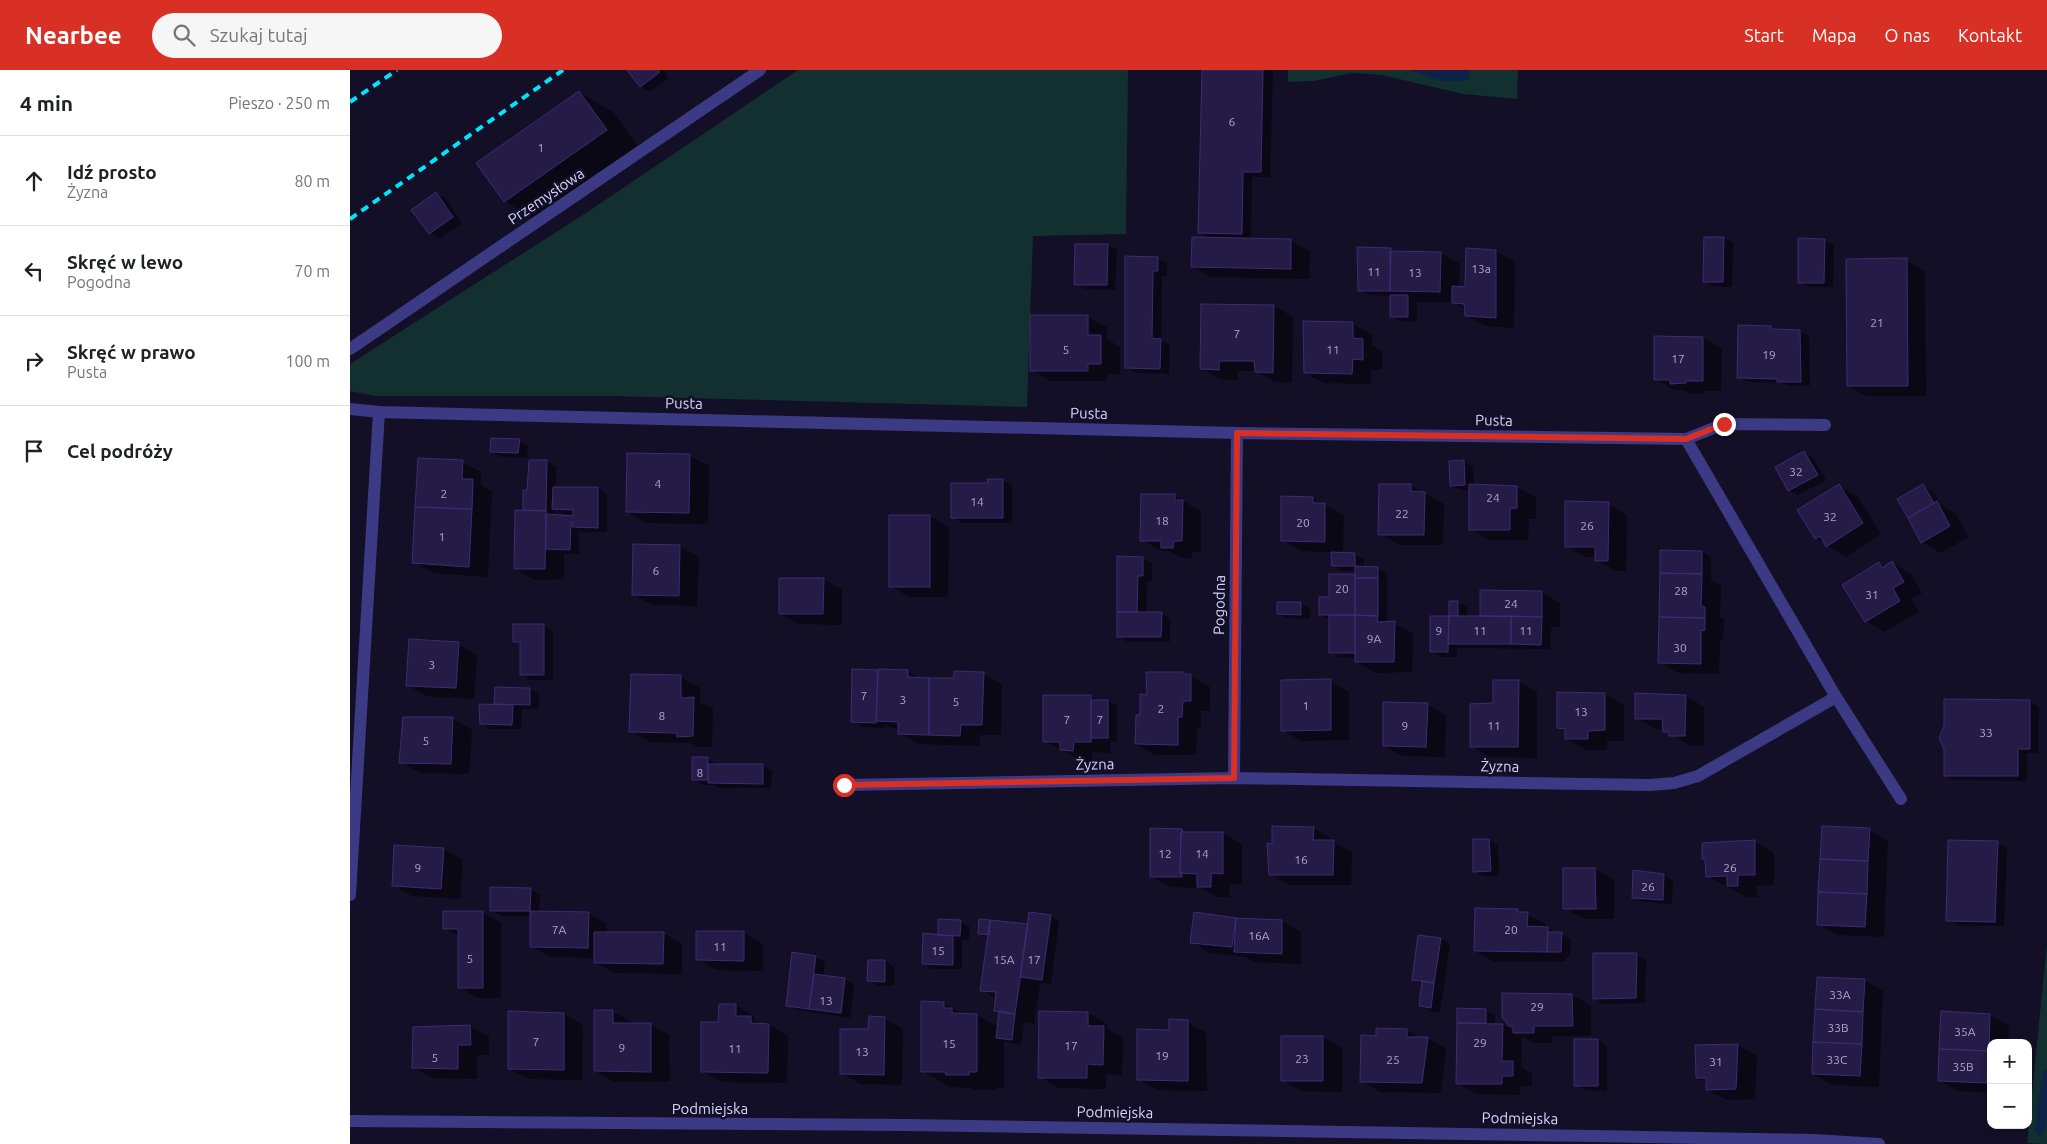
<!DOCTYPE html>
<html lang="pl">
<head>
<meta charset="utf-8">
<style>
	:root { --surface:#fff; --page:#f6f6f6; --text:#202124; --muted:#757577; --line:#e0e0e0; --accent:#d93025 }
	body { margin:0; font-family:Ubuntu,sans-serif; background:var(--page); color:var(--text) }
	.controls { position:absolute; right:15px; bottom:15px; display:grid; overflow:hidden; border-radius:10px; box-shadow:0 2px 8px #0003 }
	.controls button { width:45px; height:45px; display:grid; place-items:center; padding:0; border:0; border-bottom:1px solid var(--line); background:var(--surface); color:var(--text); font:25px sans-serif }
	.stop { position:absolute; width:15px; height:15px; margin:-11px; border:4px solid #d93025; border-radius:50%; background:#fff }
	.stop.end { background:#d93025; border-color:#fff; box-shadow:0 1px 5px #0008 }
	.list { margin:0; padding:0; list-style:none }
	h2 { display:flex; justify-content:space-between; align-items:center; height:65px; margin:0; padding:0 20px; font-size:21px }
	h2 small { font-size:16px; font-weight:400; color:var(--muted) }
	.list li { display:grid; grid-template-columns:32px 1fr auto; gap:15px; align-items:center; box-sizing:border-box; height:90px; padding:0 20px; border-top:1px solid var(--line) }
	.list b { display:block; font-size:19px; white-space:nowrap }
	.list p { margin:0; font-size:16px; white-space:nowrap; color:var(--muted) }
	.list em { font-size:16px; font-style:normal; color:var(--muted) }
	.icon { flex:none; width:28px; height:28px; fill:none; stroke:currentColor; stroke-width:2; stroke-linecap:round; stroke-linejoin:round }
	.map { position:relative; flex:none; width:1697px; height:1074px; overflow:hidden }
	header { display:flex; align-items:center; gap:30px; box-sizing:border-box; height:70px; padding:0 25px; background:var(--accent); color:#fff }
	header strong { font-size:24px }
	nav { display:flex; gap:28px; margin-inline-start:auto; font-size:18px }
	.search { width:350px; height:45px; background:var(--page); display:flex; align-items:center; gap:12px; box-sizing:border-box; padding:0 18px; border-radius:28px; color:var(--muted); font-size:19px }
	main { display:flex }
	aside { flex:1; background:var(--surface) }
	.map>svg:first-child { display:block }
</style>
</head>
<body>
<header>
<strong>Nearbee</strong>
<div class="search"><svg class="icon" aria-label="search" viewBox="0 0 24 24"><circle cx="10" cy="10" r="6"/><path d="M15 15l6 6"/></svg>Szukaj tutaj</div>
<nav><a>Start</a><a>Mapa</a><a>O nas</a><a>Kontakt</a></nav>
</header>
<main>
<aside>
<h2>4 min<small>Pieszo · 250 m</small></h2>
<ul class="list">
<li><svg class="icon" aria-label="ahead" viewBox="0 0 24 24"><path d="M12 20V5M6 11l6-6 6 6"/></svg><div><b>Idź prosto</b><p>Żyzna</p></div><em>80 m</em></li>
<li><svg class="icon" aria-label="left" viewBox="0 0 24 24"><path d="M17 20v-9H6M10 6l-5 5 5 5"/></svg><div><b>Skręć w lewo</b><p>Pogodna</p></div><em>70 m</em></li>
<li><svg class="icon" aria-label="right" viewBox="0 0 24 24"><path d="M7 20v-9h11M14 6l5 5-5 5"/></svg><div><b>Skręć w prawo</b><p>Pusta</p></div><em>100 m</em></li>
<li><svg class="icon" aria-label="arrive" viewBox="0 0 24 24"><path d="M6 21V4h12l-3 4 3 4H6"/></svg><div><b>Cel podróży</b></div></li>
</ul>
</aside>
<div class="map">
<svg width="1697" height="1074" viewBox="0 0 1697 1074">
	<rect width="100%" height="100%" fill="#130f26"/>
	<path fill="#12302f" d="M448,0H778L776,164L683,166L677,337L261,326H25L0,321V294L239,141Z
		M938,0H1168L1167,29L1113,24L1032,5L1002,3L964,11L938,12Z
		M1697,874V1074L1677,1073Z"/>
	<path fill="#0c2248" d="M1060,0H1120L1118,9C1100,17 1077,6 1060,0Z"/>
	<path fill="#0007" fill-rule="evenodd" d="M278,0H313L319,8L300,22L291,16Z
		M853,0H923L920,107H902L901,170L941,171L960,182L959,209L861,207L842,196L859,168L849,163Z
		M229,22L264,43L291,81L190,152L154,131Z
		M86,123L96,129L112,153L89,169L80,163L63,140Z
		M1374,168L1383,173L1382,217L1364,216L1354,211Z
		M1475,170L1484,175L1483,217H1459L1449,212Z
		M757,175L767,180L765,220L735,219L726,214Z
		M1040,179L1046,182L1091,183L1110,194L1109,218H1116L1146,181L1165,192L1164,258L1135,256L1116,245V240L1103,232H1067V252L1050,251L1041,246V226L1019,225L1009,220Z
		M776,187L808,188L817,193V206H812L811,270L820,275L819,304L786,303L777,297Z
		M1556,190L1575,201L1576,326H1517L1498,316Z
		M924,236L943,247L942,313L925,312L905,301H888V310L870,309L851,298Z
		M738,247L757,257V269L770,277V304H757L756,311H700L682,300Z
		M1003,254L1022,265V275L1032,281V300H1021V314L974,313L955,303Z
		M1420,257L1426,260L1450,261L1459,266L1460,316H1438L1432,313L1398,312L1388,307Z
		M1305,267L1353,268L1372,279L1371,321H1355V324H1340L1334,320H1324L1305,309Z
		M169,370L178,376L177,388L151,387L141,381Z
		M1454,382L1463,388L1476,410L1448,425L1439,420Z
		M340,386L359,396L358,454L296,453L277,442Z
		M197,391L206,397V418L248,419L257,424V462H233L229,460V484H214V509L184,510L166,499L178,442L174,440L179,421ZM205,440L213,444H224V448L205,446Z
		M1114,391L1123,397L1124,416L1167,417L1186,428V449H1179L1178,470H1139L1120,459L1121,420H1110L1101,415V392Z
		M112,392L131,402V415L142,422L138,507L83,503L64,492Z
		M653,410L662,416V453H612L602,447L639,415Z
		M1060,415L1094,434L1093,475H1049L1030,464Z
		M1489,416L1508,427L1531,464L1496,487L1466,468Z
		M1573,416L1583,421L1591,435L1606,444L1618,467L1591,483L1572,472Z
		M824,425L851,442V481L842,482V488H832L819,481H811L792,470Z
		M932,427L963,428L994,446L993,484H1004L1014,489V498H1027L1037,503V552L1044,553L1063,564L1062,602L1025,603L1006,592V588L990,587L980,582L979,549L970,544L980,529L1006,505V501H992L983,495L982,482L951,481L932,470Z
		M1258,434L1277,445L1276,501H1265L1246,490V487H1235L1216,476Z
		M580,446L599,457L598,527H559L540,516Z
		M330,476L349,487L347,536L302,535L283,524Z
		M1311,481L1352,482L1361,487V510L1371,516L1370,547L1374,549L1373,571H1370L1369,604L1328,603L1310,592Z
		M793,488L802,493V511H797L796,543H811L820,549V572H778L768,567Z
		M1542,493L1561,504L1572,523L1562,529L1568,542L1535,562L1516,551L1529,494L1535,497Z
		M473,509L492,520V555L449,554L430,544Z
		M1191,522L1210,533V557H1201L1200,579L1107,578V587H1091L1081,581L1108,532L1117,537V547L1135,548Z
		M951,533L960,539V549L937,548L928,543Z
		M194,555L203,561V610H181L171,604V575L165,571Z
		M108,574L127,585L124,629L76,626L57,615Z
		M558,601L570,609H605L633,604L652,614L651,665H630L629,676L568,674L550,663V661L535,655V658L512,657L503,651Z
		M833,604L841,606L860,617V641H851V658H847L846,685H805L786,674L798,626Z
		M331,607L350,618V632L363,639L362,677H347L341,673L300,672L281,661Z
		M980,611L999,622V670L951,671L932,660Z
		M1168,611L1187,622V688L1140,687L1121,676L1145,634Z
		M146,618L180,619L189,624V639H172L171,659H140L131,653L146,636Z
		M1209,623L1255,624L1274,635V671H1257L1256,680H1236L1217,669V663L1208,658Z
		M695,626L741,627L749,631H758L767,636V672H760V683L742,682V691L730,690L695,671Z
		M1336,626L1354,637V676H1340L1314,659H1305L1286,648Z
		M1595,630L1680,631L1689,637L1688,683H1677V711L1604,710L1595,705Z
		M1077,634L1096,645L1095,687L1053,686L1034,676Z
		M54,648L103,649L122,660L119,704L70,703L51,692Z
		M358,689L367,694L413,695L422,701L421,718H369L363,715H353L343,709Z
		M963,758L982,769V771L1002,782L1001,815H939L920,804L923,775Z
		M832,760L837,763H873L892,774V814H880L879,827H868L850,818L820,817L801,806Z
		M1519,760L1538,771L1534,867L1487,865L1468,854Z
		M1139,770L1148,776L1149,806H1134L1125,801Z
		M1405,772L1424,783V815L1406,816L1407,827H1397L1357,806L1356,790L1353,789Z
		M1647,773L1657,778L1654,856L1607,855L1598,850Z
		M94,779L113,790L110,829L62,826L43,815Z
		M1215,799H1245L1264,810V849H1234L1215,838Z
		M1314,805L1323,811L1322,834L1293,832L1283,827Z
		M142,818L181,820L190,825L189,843H238L257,854V863H313L332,874V904L264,903L245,892V888L200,887L182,876V846H151L141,840Z
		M1168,840L1196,854V858L1221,869L1220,887H1216V892H1144L1125,881Z
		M132,842L151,853V928H128L109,917V867L94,858Z
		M700,846L709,851L701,914L690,913L684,954L674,952L671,975L654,971V1018H646V1020H625L620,1018L600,1017L572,1001L593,933L614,945H627L648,957L650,943L645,940L646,929L632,920L639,869L629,864L677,855Z
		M886,849L932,851L951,862V894L904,892L895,887L860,883L841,872Z
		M610,851L620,857L619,870H612V899H582L573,893L574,864H589Z
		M394,863L413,874V901L366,900L347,889Z
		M1091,869L1100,874L1090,943L1080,941L1070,936L1073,915L1063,909Z
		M1286,885L1296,890L1295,933L1253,934L1244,928Z
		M466,887L475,892L473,907L495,909L504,915L500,948L447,940L438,935Z
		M535,891L544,897V916H528L519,910Z
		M1514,910L1533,921L1529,1017L1482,1015L1463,1004Z
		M1222,925L1241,936V966H1202L1203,973H1183L1172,966L1171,997L1182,1003V1016H1170V1025L1126,1024L1107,1013L1108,953L1136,940L1145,945V955H1153L1164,961V958L1160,955Z
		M385,935L404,946V950L413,955H419L438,966L437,1013L371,1012L352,1001L370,954Z
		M262,941L281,952V954H300L319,965L320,1012H264L245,1001Z
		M159,943L214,944L233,955L232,1010L178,1009L159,998Z
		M738,943L757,954V959L773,968L772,1005L756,1004V1019L709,1018L690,1007Z
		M1640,945L1659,956L1658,973H1641V1022L1608,1021L1589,1010Z
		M534,948L553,959L552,1015L510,1014L491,1003L520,960Z
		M837,952L856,963L857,1021L807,1020L788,1009Z
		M120,956L139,967V985H127V1009L82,1008L63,997L64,958Z
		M1057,960L1070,968H1078L1096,979L1091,1023L1030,1022L1011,1011L1027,967Z
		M973,967L992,978V1022L951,1021L932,1010Z
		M1248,971L1257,976V1021L1235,1020L1226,1015Z
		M1388,975L1407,986L1405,1029L1376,1030L1357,1019L1358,1014L1347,1008L1346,976Z"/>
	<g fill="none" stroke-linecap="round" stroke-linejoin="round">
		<path stroke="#0c2248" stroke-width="10" d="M1690,1060L1697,1005"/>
	</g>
	<path fill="#241b47" stroke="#3b2d73" d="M277,0H309L310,2L290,17Z
		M852,0H913L911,102H893L892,164L848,163Z
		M229,21L257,60L154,132L126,93Z
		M86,122L103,147L79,164L61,140Z
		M842,167L941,169V199L841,197Z
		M1354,167H1374L1373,212H1353Z
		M1448,168L1475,169L1474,213H1448Z
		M725,174H758L757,215H724Z
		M1007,177L1041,178L1040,221H1008Z
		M1116,178L1146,180V248L1115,246L1114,234L1102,233V216L1115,217Z
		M1040,181L1091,182L1090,222L1040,221Z
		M775,186L808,187V201H803L802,268L811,269L810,299L775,298Z
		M1557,188L1558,316H1497L1496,189Z
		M1040,225H1058V247H1040Z
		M851,234L924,235L923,303L905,302L904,291H869V300L850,299Z
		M680,245H738V265H751V294H738V301H680Z
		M953,251L1003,252V268L1013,269V290L1003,289L1002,304L954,303Z
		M1388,255L1421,256V259L1450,260L1451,312H1427V309L1387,308Z
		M1304,266L1353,267V311H1336V313L1320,314V310H1304Z
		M141,368L170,369L168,383L140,382Z
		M1454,381L1468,405L1438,421L1425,397Z
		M277,383L340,384L339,443L276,442Z
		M68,388L113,390L112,409H123L122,439L65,437Z
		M179,390H197L196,441L173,440V420H177Z
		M1114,390L1115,415L1100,416L1099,391Z
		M637,409H653V448H601V413H638Z
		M1029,414H1061V421L1075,422L1074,465H1028Z
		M1119,414L1167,416V438L1160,439V460H1119Z
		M1489,414L1513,453L1476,477L1470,466L1465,469L1447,440Z
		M1573,414L1584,433L1558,448L1547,429Z
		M203,417H248V458L222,457L223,452H221L220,480L196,479V444L223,446V440L202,439Z
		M791,424H825V430H833L832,471H824L823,478H811V471H790Z
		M931,426L963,427V433H975V472L931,471Z
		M1215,431L1259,432L1258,491H1245V477H1215Z
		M1587,431L1600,456L1571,473L1558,448Z
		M65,437L122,439L119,497L62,493Z
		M165,440L196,441L195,499H164Z
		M539,445H580V517H539Z
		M283,474L330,475L329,526L282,525Z
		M1310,480L1352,481V504L1310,503Z
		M981,482L1005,483V496H982Z
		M767,486L793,487V506H788L787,542H767Z
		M1542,491L1554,512L1543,518L1550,531L1515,552L1492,515L1529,492L1532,498Z
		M1005,496L1028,497V508H1005Z
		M1310,503L1352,504L1351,536L1355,537V548L1309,547Z
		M979,504H1005V545H969V527H979Z
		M429,508H474L473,544H429Z
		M1005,508H1028V546L1005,545Z
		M1130,520L1192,521V547L1130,546Z
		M1099,531H1108V546H1099Z
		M927,532H951V545L927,544Z
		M767,542H812L811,567H767Z
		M979,545H1005V583H979Z
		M1005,545L1028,546L1027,552L1045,551L1044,592H1005Z
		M1080,546H1099L1098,582H1080Z
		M1099,546H1161V574H1098Z
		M1161,546L1192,547L1191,575L1161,574Z
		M1309,547L1355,548V560L1351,561V594L1308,593Z
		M163,554H194V605H170V572H163Z
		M59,569L109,572L106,618L56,616Z
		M502,599L528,600L526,653L501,652Z
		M528,599L558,600V607L579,608V665L548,664V652L526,651Z
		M604,601L634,602L632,655H611L610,666L579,665V608H604Z
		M796,602H833V604H841V631H833L832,647H828V675L785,674L786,645H790V624L797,625Z
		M281,604L331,605V628L344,627L343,666L327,667V663L279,662Z
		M981,609V660L931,661V610Z
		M1143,610H1169L1168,677H1120V634L1143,633Z
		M145,617L180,618V635L144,634Z
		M1207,622L1255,623V660L1238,661V669H1215V659L1207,658Z
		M1285,623L1336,625L1335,666H1319V662H1313L1312,649H1285Z
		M693,625H741V672H724L723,681L710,680V672H693Z
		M1594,629L1680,630V679H1668V706H1594V679L1589,668L1594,656Z
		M741,630H758V668H741Z
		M1033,632L1078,633L1076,677L1033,676Z
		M129,634L163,635L162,655L130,654Z
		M53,647H103L101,694L49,693Z
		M342,687H358V710H342Z
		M358,694H413V714L358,713Z
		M922,756L964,757L963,770H984L983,805H919L917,773L922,774Z
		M1472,756L1520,758L1518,791L1470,789Z
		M800,758L832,759L833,762H831L830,803H832V807H800Z
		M831,762H873V804L861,803V817H847V804L830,803Z
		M1123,769H1139L1141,801L1123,802Z
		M1405,770V805H1388V816H1377V806L1356,807L1355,789H1352V773Z
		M1598,770L1648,771L1645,852L1596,851Z
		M44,775L94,778L91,819L42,816Z
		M1470,789L1518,791L1517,824L1468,822Z
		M1213,798H1245L1246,839H1213Z
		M1283,800L1314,804L1313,830L1282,828Z
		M140,817L181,818L180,841H140Z
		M1468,822L1517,824L1515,857L1467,855Z
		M1125,838L1168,839V842H1178L1177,856L1198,857L1197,882L1124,881Z
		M93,841H133V918H108V859H93Z
		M180,841L239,842L238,878L180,877Z
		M679,842L701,845L692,910L670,907Z
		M844,842L886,848L882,877L840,873Z
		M886,848L932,850V884L884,882Z
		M588,849L611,850L610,866L588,865Z
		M629,849L640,850L639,865L628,864Z
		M640,850L678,854L665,944L644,941L646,922L630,921Z
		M346,861H394V891L346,890Z
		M244,862H314L313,894L244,893Z
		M1198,862H1212L1211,882H1197Z
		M573,863L603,866V895L572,894Z
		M1068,865L1091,868L1084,913L1062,910Z
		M442,882L466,886L459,939L436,936Z
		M1243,883H1287L1286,928L1243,929Z
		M518,890H535V912L517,911Z
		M464,904L495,908L491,943L459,939Z
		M1467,907L1515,909L1513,942L1465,939Z
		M1072,911L1084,913L1081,938L1069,936Z
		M1152,923L1222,924L1223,956H1184V963H1163V956H1159L1152,947Z
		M571,931L594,932V938H602V943L627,944V1002H619V1005H596L595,1002H571Z
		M369,934H386V946H401V953L419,954L418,1003L351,1002V952H368Z
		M1107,938L1136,939V953H1107Z
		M1465,939L1513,942L1512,974L1463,972Z
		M244,940H263V953H301V1002L244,1001Z
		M158,941L214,943V1000L158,999Z
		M649,941L665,944L662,970L646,968Z
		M689,941L738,942V956H754L753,995L737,994V1008H688Z
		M1591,941L1640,944L1639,981L1589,979Z
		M519,946L535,947L534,1005L490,1004V959H518Z
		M819,949L838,950V1011L787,1010V959L819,960Z
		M1107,953L1153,954L1152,991H1163V1006H1152V1014H1106Z
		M120,955L121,975H108V999L62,998L63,957Z
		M1026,958L1057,959V967H1078L1072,1013L1010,1012L1011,965L1026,966Z
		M931,966H973V1011H931Z
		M1224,969H1248V1016H1224Z
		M1463,972L1512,974L1510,1006L1462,1004Z
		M1388,974L1386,1019L1356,1020V1008H1346L1345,975Z
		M1589,979L1639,981L1637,1013L1588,1011Z"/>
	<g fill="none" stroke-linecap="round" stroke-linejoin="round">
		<path stroke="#3d3a85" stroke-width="12" d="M0,279L410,0
			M0,339L29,342L887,363L1336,369L1374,354L1475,355
			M1486,627L1551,729
			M884,708L887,363
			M494,715L884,708L1300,715L1324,713L1348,706L1486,627L1336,369
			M0,825L29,342
			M0,1051L556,1055L1243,1066L1463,1070L1529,1074"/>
		<path stroke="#00e5ff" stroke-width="4" stroke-dasharray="8 6" stroke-linecap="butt" d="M0,32L47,0
			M0,149L213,0"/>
	</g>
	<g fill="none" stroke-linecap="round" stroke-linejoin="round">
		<path stroke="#d93025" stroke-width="6" d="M494,715L884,708L887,363L1336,369L1374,354"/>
	</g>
	<g text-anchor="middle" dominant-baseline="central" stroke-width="5" stroke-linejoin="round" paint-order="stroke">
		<g font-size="12" fill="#aca6d1">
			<text x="882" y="51">6</text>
			<text x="191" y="77">1</text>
			<text x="1131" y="198">13a</text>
			<text x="1024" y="201">11</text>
			<text x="1065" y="202">13</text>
			<text x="1527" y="252">21</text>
			<text x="887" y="263">7</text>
			<text x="716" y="279">5</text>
			<text x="983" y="279">11</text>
			<text x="1419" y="284">19</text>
			<text x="1328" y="288">17</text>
			<text x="1446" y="401">32</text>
			<text x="308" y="413">4</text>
			<text x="94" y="423">2</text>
			<text x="1143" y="427">24</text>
			<text x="627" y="431">14</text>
			<text x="1052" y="443">22</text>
			<text x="1480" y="446">32</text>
			<text x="812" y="450">18</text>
			<text x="953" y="452">20</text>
			<text x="1237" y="455">26</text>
			<text x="92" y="466">1</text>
			<text x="306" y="500">6</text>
			<text x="992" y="518">20</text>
			<text x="1331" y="520">28</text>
			<text x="1522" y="524">31</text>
			<text x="1161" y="533">24</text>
			<text x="1089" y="560">9</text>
			<text x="1130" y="560">11</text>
			<text x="1176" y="560">11</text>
			<text x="1024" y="568">9A</text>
			<text x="1330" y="577">30</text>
			<text x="82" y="594">3</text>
			<text x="514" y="625">7</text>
			<text x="553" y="629">3</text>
			<text x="606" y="631">5</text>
			<text x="956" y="635">1</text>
			<text x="811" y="638">2</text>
			<text x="1231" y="641">13</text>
			<text x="312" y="645">8</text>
			<text x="717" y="649">7</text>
			<text x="750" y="649">7</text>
			<text x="1055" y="655">9</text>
			<text x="1144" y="655">11</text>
			<text x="1636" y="662">33</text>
			<text x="76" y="670">5</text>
			<text x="350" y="702">8</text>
			<text x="815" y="783">12</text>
			<text x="852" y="783">14</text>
			<text x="951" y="789">16</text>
			<text x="68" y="797">9</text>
			<text x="1380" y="797">26</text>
			<text x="1298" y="816">26</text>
			<text x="209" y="859">7A</text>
			<text x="1161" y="859">20</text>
			<text x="909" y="865">16A</text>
			<text x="370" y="876">11</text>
			<text x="588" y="880">15</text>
			<text x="120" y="888">5</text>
			<text x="654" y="889">15A</text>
			<text x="684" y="889">17</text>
			<text x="1490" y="924">33A</text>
			<text x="476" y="930">13</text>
			<text x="1187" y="936">29</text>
			<text x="1488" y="957">33B</text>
			<text x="1615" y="961">35A</text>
			<text x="186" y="971">7</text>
			<text x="1130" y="972">29</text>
			<text x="599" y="973">15</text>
			<text x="721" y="975">17</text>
			<text x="272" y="977">9</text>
			<text x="385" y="978">11</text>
			<text x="512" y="981">13</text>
			<text x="812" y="985">19</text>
			<text x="85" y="987">5</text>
			<text x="952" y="988">23</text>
			<text x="1043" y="989">25</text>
			<text x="1487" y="989">33C</text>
			<text x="1366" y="991">31</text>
			<text x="1613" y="996">35B</text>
		</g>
		<g font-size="15" fill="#d9d4ff" stroke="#130f26">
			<text transform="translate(196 126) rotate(-34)">Przemysłowa</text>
			<text transform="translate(334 333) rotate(1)">Pusta</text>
			<text transform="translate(739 343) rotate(1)">Pusta</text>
			<text transform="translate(1144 350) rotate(1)">Pusta</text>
			<text transform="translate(869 535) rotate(-89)">Pogodna</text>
			<text transform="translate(745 694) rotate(-1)">Żyzna</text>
			<text transform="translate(1150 696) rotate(1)">Żyzna</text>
			<text x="360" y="1038">Podmiejska</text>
			<text transform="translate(765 1042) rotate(1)">Podmiejska</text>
			<text transform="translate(1170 1048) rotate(1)">Podmiejska</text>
		</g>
	</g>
</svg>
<div class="controls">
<button>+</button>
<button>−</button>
</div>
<div class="stop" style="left:494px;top:715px"></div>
<div class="stop end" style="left:1374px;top:354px"></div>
</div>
</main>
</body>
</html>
